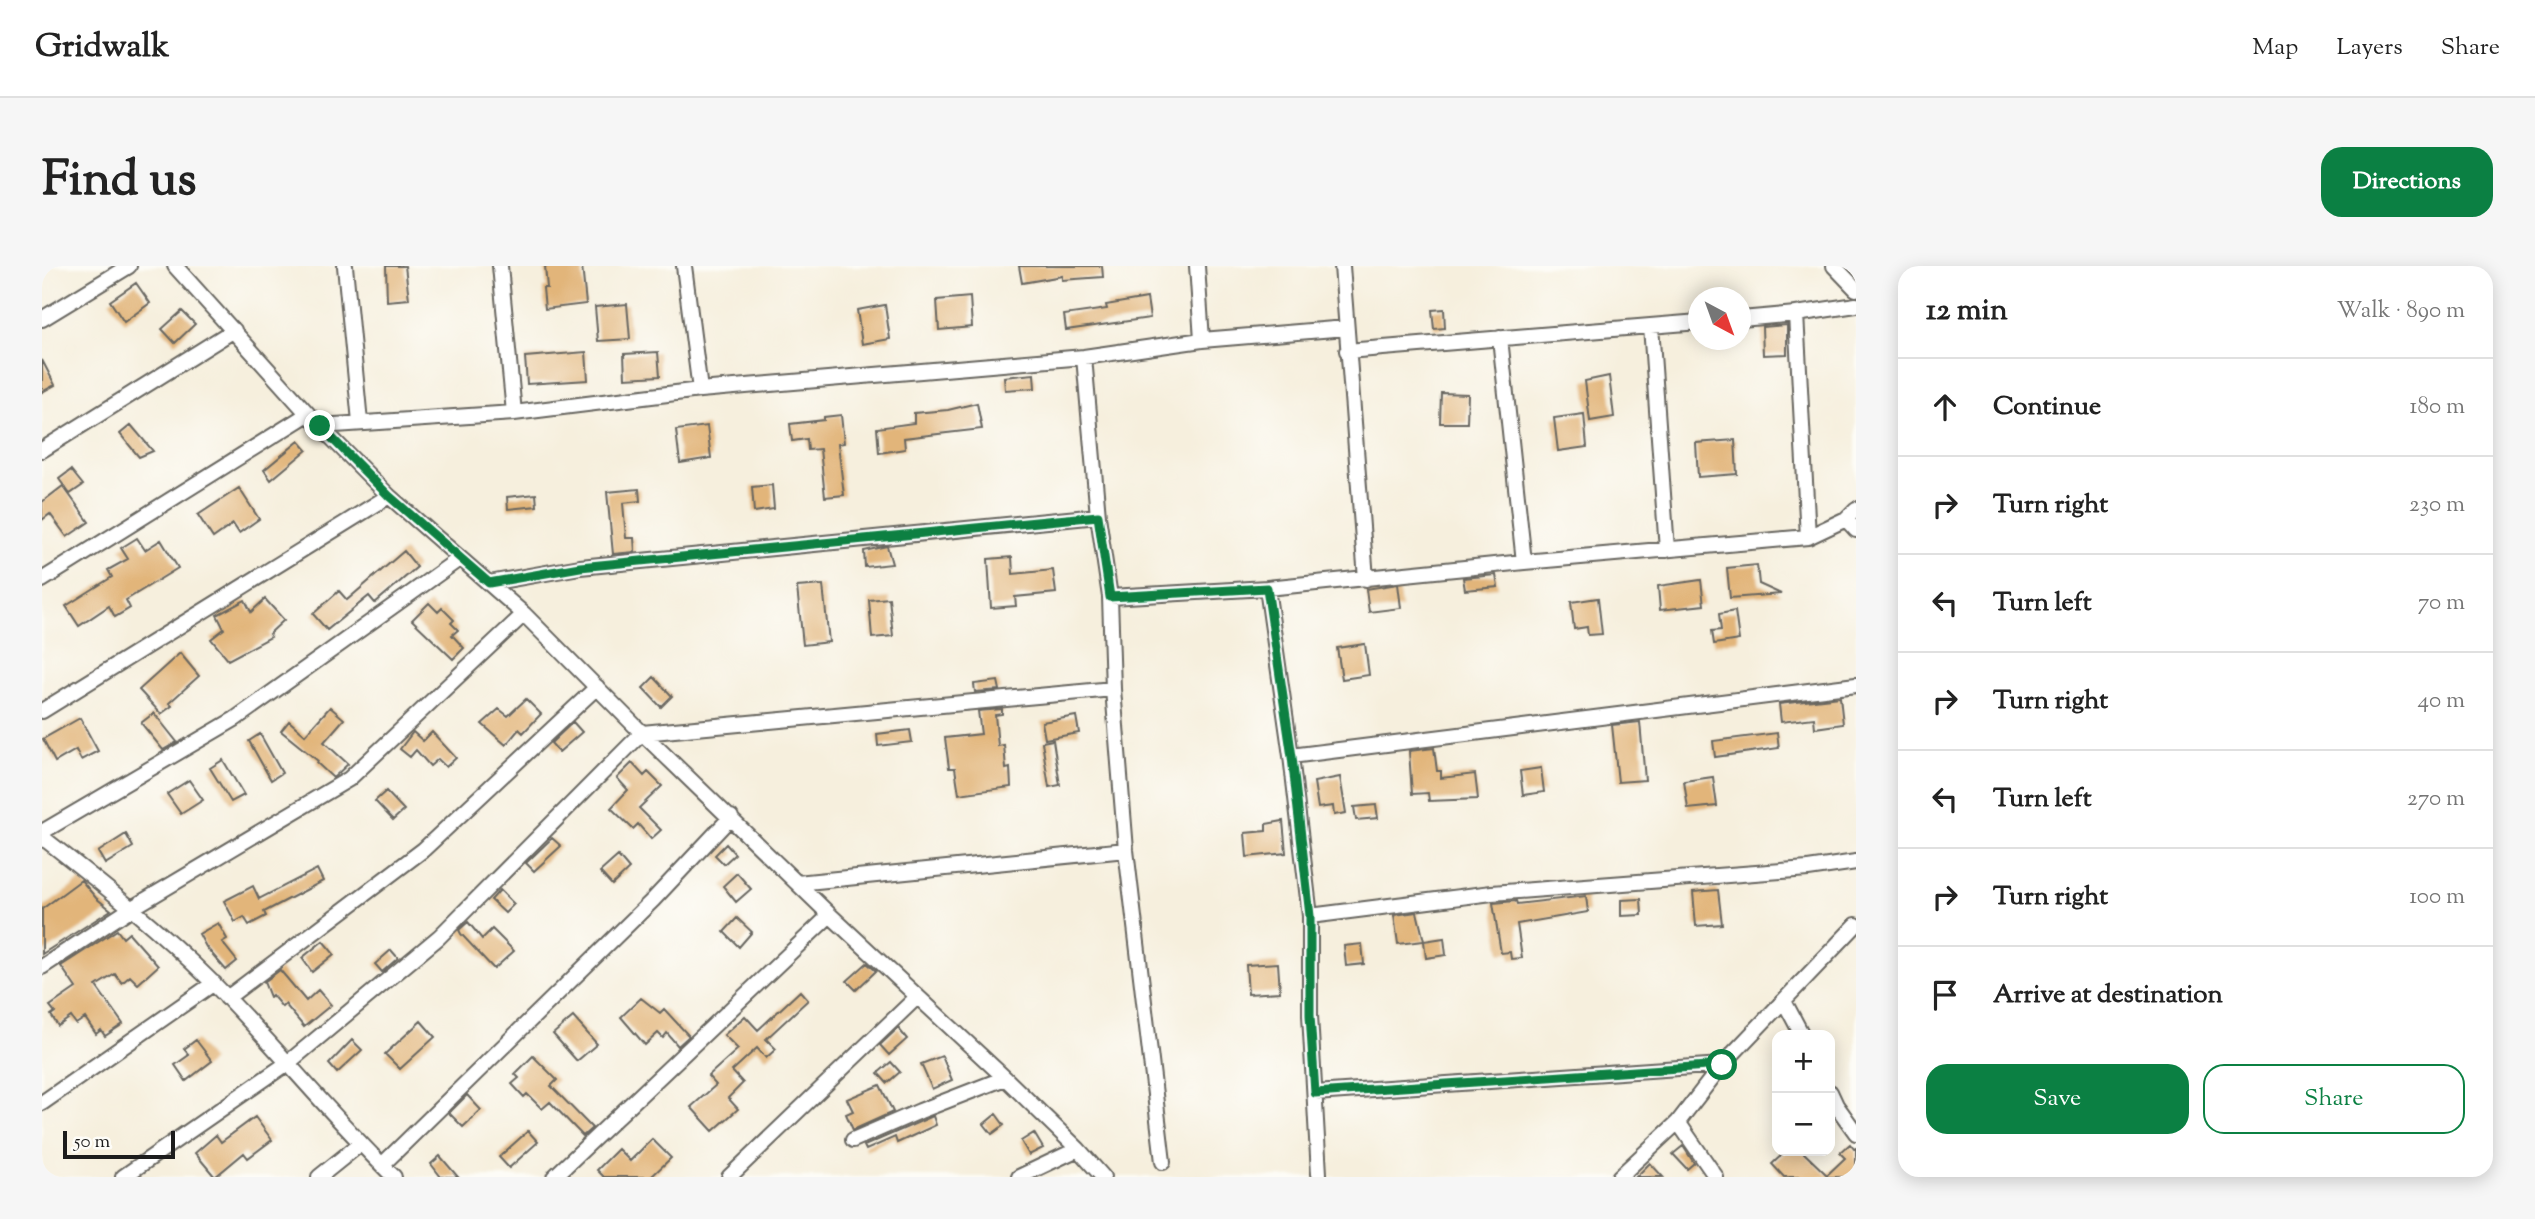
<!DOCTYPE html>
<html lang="en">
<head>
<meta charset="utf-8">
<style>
	:root { --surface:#fff; --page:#f6f6f6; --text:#222; --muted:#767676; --line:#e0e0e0; --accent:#0b8043 }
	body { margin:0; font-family:"Sorts Mill Goudy",serif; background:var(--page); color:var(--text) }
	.controls { position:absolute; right:21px; bottom:21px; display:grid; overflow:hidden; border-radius:14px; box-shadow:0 4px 18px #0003 }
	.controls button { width:63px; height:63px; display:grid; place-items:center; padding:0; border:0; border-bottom:2px solid var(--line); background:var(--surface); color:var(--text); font:35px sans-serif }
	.compass { position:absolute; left:1646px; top:21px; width:63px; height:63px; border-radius:50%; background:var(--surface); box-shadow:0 4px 18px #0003; rotate:139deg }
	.scale { position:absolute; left:21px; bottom:18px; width:112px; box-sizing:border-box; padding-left:7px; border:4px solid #1c1c1c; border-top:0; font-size:19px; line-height:24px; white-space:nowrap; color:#1c1c1c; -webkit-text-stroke:5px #fdfcf7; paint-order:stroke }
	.stop { position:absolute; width:21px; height:21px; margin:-16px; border:5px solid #0b8043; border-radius:50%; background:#fff }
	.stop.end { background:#0b8043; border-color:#fff; box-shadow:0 2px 7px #0008 }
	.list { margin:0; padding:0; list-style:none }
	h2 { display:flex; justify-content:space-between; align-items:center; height:91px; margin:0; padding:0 28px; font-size:30px }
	h2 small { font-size:23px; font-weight:400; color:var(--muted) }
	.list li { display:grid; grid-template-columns:46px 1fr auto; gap:21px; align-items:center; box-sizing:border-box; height:98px; padding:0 28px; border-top:2px solid var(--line) }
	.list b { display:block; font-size:26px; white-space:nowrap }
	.list em { font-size:23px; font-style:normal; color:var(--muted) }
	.actions { display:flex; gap:14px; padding:21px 28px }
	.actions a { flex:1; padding:16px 0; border:2px solid var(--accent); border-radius:21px; text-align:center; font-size:24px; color:var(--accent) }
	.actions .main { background:var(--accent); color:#fff }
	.icon { flex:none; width:38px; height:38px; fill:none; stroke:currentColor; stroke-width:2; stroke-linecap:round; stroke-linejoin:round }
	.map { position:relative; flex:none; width:1814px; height:911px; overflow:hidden; border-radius:21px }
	header { display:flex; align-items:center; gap:42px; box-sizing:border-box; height:98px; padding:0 35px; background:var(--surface); border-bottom:2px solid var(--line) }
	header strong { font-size:33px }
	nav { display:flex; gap:38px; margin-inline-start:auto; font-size:24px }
	.intro { display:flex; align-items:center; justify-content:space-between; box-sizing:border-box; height:168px; padding:0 42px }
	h1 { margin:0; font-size:49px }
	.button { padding:18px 32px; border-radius:21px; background:var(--accent); color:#fff; font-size:24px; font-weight:700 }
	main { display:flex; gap:42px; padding:0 42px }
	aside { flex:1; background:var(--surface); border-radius:21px; box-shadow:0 4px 18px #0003 }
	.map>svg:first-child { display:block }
</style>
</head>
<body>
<header>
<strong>Gridwalk</strong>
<nav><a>Map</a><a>Layers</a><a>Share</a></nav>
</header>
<div class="intro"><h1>Find us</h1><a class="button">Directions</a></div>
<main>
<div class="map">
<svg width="1814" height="911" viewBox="0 0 1814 911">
	<rect width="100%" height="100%" fill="#fdfcf7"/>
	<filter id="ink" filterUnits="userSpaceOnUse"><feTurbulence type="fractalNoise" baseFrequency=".0143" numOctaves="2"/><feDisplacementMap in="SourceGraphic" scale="14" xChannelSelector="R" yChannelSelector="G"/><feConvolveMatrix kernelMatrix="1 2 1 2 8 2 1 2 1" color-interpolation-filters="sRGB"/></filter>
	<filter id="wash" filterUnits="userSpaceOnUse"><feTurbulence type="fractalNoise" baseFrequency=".00686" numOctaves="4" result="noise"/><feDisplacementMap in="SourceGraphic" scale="28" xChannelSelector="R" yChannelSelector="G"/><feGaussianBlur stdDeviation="1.57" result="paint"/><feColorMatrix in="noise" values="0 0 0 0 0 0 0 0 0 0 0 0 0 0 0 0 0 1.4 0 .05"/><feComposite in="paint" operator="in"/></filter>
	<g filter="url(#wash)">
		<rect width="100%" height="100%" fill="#f6efdd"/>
		<g id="blocks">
			<path fill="#e2b57a" d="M344,0H363L367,33L345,35Z
				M503,0H540L544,38L503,43L501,22H505Z
				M977,0H1060L1061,11L1020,14V10L980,17Z
				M94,17L108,37L82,56L68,35Z
				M928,31L930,61L897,64L895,34Z
				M1105,32L1108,52L1024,64L1022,49L1065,43L1064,39Z
				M585,38L588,73L556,75L553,41Z
				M843,39L848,73L820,78L815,44Z
				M1402,43L1403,62L1392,63L1390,44Z
				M140,45L153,58L133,77L120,63Z
				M1745,59V88L1721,89L1720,61Z
				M544,86L546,114L485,118L483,91Z
				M616,86L618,110L583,112L582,88Z
				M0,94L13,119L0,126Z
				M992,108L993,122L963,124L962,111Z
				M1567,110L1572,151L1548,155L1543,115Z
				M1399,127L1426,128L1425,157H1398Z
				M935,137L940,163L862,172L863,183L837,187L835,162L872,157V147L906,144Z
				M1542,148L1545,181L1516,185L1512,152Z
				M799,149L802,177L796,178L802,229L783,231L778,183L766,184L765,173L750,175L748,158L782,154V151Z
				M89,159L111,185L97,191L78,168Z
				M665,160L669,192L638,197L634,164Z
				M1693,174L1695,208L1656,211L1654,177Z
				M257,175L265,184L229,214L222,204Z
				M29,204L41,219L28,228L17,213Z
				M730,219L732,243L712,246L710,221Z
				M21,220L47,256L25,271L8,248L0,254V236Z
				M197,222L217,253L197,267L191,258L171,272L156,249Z
				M597,223L598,235L581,237L584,272H592L593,286L571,288L565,226Z
				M494,228L495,240L466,243L465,231Z
				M95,272L103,284L119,274L136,302L84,334L88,342L73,351L67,340L37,360L24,340L70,311L66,304L86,293L79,282Z
				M845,280L850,298L823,301L822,285Z
				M362,285L375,301L333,337L327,330L285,364L271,348L297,325L305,334Z
				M970,291L971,308L1011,304L1014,327L973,331L974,340L949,342L946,293Z
				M1715,299L1717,318L1739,328L1688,332L1685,302Z
				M1454,309L1456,321L1423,324L1421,312Z
				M1659,314L1662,339L1618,344L1616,320Z
				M1356,318L1359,342L1327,346L1324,323Z
				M781,319L787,376L761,379L755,321Z
				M847,332L851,370L830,372L827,334Z
				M1556,332L1560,368L1546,369L1545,361L1532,363L1529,336Z
				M223,333L242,354L227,368L229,371L186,394L169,373L182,363L175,349L203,334L209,346Z
				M387,337L396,346L400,342L412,354L409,357L416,364L410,369L422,382L411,393L370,354Z
				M1693,345L1697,374L1672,378L1670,365L1679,364L1677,348Z
				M1323,378L1327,409L1300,413L1295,382Z
				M138,387L157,410L127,437L130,440L119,448L97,424Z
				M612,411L630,430L619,441L601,422Z
				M956,415L958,424L933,426L932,418Z
				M1798,431L1801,458L1773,462L1772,452L1739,456L1737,438Z
				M484,433L499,448L481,467L477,463L464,479L440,458L457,443L466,450Z
				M288,441L302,453L282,476L306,498L291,512L275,497L276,495L239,465L247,455L263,469Z
				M960,443V448L953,449L956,480L962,479L964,503L968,502L969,521L917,528L913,502H907L903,472L939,468L936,445Z
				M112,447L135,476L121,484L99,457Z
				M1034,450L1037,467L1003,473L1000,456Z
				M38,452L56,485L39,494L34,484L13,496L1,473Z
				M531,456L540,466L517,486L509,477Z
				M1598,456L1603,514L1576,516L1570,459Z
				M868,464L870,476L836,480L835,468Z
				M371,466L381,475L390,466L414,492L404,501L396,493L388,500L374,484L368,491L358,483Z
				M1735,467L1737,482L1673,491L1671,475Z
				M218,468L240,507L229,514L207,475Z
				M1011,474L1018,519L1007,521L1000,476Z
				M1392,482L1395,505H1399V512L1433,508L1436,533L1387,535L1386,527L1370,528L1367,485Z
				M181,494L202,529L189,536L168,502Z
				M590,497L602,510L606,506L620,520L597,542L619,564L609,573L596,558L591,563L569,542L586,524L575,512Z
				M1499,502L1502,526L1481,529L1478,505Z
				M1298,511L1304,547L1292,549L1291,540L1276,542L1272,516Z
				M1671,511L1675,540L1646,543L1642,515Z
				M147,514L161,534L139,548L125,528Z
				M344,525L362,544L351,554L333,535Z
				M1334,539L1336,552L1314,554L1312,541Z
				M1241,555L1244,587L1205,591L1203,567L1224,565V558Z
				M84,568L91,581L63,598L56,586Z
				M510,572L519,580L492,605L484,597Z
				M684,578L693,588L682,598L673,589Z
				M576,590L587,603L570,619L558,606Z
				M275,603L281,615L222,646L224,650L207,659L202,651L193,656L182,635L211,620L217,633Z
				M695,607L709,623L694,636L681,620Z
				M39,614L54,632L69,644L0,688V643Z
				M458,624L472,638L463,647L449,634Z
				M1676,624L1680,658L1654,660L1651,626Z
				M1544,630L1546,646L1475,658L1480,692L1469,693L1468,686L1459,687L1451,637L1474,635L1475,638Z
				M1599,633L1600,649L1579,650V634Z
				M1375,646L1382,675L1356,678L1352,649Z
				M695,652L710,666L697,681L682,666Z
				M426,656L440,673L450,663L472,685L452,703L419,668L417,664Z
				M176,657L185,673L180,676L195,695L184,704L164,681L157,668Z
				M75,664L81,672L87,667L116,700L96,718L88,710L80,717L73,708L54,720L81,758L63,770L59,764L54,768L43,752L34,758L29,751L16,760L9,749L13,746L8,740L34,722L19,700Z
				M1402,672L1404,689L1384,692L1382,675Z
				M281,675L292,688L270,706L260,692Z
				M1320,678L1322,698L1304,700L1302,680Z
				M349,684L356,692L340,706L333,698Z
				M825,697L834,705L814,724L805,715Z
				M1236,697L1238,726L1206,728L1204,699Z
				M238,704L264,735L276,724L289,739L262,761L243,738L240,741L230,729L228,731L222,716Z
				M758,725L766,734L724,773L734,783L724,792L715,782L690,805L701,817L686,832L696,843L671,865L649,841L674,819L666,810L696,783L682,769L703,750L716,764Z
				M599,732L618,747L622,743L647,770L636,780L625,767L621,772L616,767L603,779L579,751Z
				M531,751L555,778L535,795L511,768Z
				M379,755L393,771L358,803L343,788Z
				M856,762L865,773L847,789L838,779Z
				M154,774L170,795L144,815L133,799L147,789L142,783Z
				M310,774L320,784L295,807L287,798Z
				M491,790L515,814L509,820L550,862L541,870L508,836L500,843L485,828L482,831L470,818L477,812L473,808Z
				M900,790L910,814L890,823L879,798Z
				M849,796L858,806L845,817L836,807Z
				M838,819L851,846L811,864L804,848L811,845L805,833Z
				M425,829L439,844L421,861L407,847Z
				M954,848L962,859L950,868L942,858Z
				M891,850L894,859L855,877L853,871L824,884L822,880Z
				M213,851L230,874L206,892L202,887L173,911L153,887L174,869L179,876Z
				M486,865L496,876L467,902L457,891Z
				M992,867L1001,882L987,889L979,875Z
				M610,873L629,892L609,911H562L555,904L576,883L588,895Z
				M1808,878L1812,883L1814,882V911H1742L1730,898L1744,885H1760L1785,909L1803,892L1798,887Z
				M1641,880L1652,897L1645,903L1631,888Z
				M398,890L416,911H399L389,898Z
				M1608,897L1621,911H1594Z"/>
		</g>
	</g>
	<g filter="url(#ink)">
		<use href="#blocks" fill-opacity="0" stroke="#686660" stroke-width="2"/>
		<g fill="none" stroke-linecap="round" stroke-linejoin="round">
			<g stroke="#686660" stroke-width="18">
				<path id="minor" d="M133,0L266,148L347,230L482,348L600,467L788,649L963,812L1036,883L1061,911
					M303,0L318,156
					M458,0L472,147
					M642,0L658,124
					M1300,0L1324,313
					M1792,0L1814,23
					M1754,48L1814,39
					M0,53L87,0
					M1699,53L1754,48L1766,271
					M1609,60L1625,284
					M1458,72L1482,296
					M1160,74L1304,62
					M1305,85L1657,56
					M1042,91L1056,250L1068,331L1071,423L1084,584L1121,896
					M278,160L472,147L658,124L1042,91L1160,74L1155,0
					M0,184L192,64
					M1804,253L1814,264
					M0,314L266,148
					M447,317L538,301L1056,250
					M1225,322L1249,490L1268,650V749L1277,908
					M1068,331L1225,322L1482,296L1766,271L1804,253L1814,243
					M0,445L347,230
					M1249,490L1814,419
					M0,566L193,453L417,293
					M0,571C59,617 117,663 170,716C233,779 288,849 352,911
					M755,617L1084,584
					M1268,650L1450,627L1766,603L1814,596
					M0,701L90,642L307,513L482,348
					M185,732L381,584L555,421
					M1742,735L1760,769
					M1788,826L1794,839L1814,867
					M1273,827L1680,799
					M0,837L172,717
					M1636,856L1674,911
					M811,874L878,845L963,812
					M340,899L611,634L689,551
					M81,911L247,796L397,671L600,467L1071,423
					M277,911L318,878
					M512,911L788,649
					M687,911L875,731
					M977,911L1036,883
					M1577,911L1636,856L1680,799L1814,659"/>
			</g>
			<use href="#minor" stroke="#fff" stroke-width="14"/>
		</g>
	</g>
	<g fill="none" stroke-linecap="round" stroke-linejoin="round" filter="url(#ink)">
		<path stroke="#0b8043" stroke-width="9" d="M278,160L347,230L447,317L538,301L1056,250L1068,331L1225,322L1250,491L1268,650V749L1273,827L1680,799"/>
	</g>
</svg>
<div class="controls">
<button>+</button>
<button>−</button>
</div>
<svg class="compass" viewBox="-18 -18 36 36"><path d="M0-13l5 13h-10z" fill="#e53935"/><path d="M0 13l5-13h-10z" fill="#767676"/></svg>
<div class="scale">50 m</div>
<div class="stop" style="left:1680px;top:799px"></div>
<div class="stop end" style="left:278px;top:160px"></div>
</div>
<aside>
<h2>12 min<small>Walk · 890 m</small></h2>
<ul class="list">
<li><svg class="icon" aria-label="ahead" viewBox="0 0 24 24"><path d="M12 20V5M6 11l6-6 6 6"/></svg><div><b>Continue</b></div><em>180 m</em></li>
<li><svg class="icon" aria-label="right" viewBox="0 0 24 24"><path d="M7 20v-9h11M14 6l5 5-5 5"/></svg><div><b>Turn right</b></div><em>230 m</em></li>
<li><svg class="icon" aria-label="left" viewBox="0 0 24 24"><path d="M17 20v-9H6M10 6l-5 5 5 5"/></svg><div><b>Turn left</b></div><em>70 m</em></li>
<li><svg class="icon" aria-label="right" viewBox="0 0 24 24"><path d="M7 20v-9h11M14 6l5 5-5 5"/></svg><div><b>Turn right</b></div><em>40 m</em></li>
<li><svg class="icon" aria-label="left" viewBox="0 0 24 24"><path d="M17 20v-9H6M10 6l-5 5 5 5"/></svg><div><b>Turn left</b></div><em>270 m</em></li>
<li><svg class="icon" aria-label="right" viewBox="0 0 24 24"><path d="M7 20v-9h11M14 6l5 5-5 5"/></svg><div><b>Turn right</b></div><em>100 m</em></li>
<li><svg class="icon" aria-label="arrive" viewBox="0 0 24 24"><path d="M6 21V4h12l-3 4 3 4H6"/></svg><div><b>Arrive at destination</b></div></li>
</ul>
<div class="actions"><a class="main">Save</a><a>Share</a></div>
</aside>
</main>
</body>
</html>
